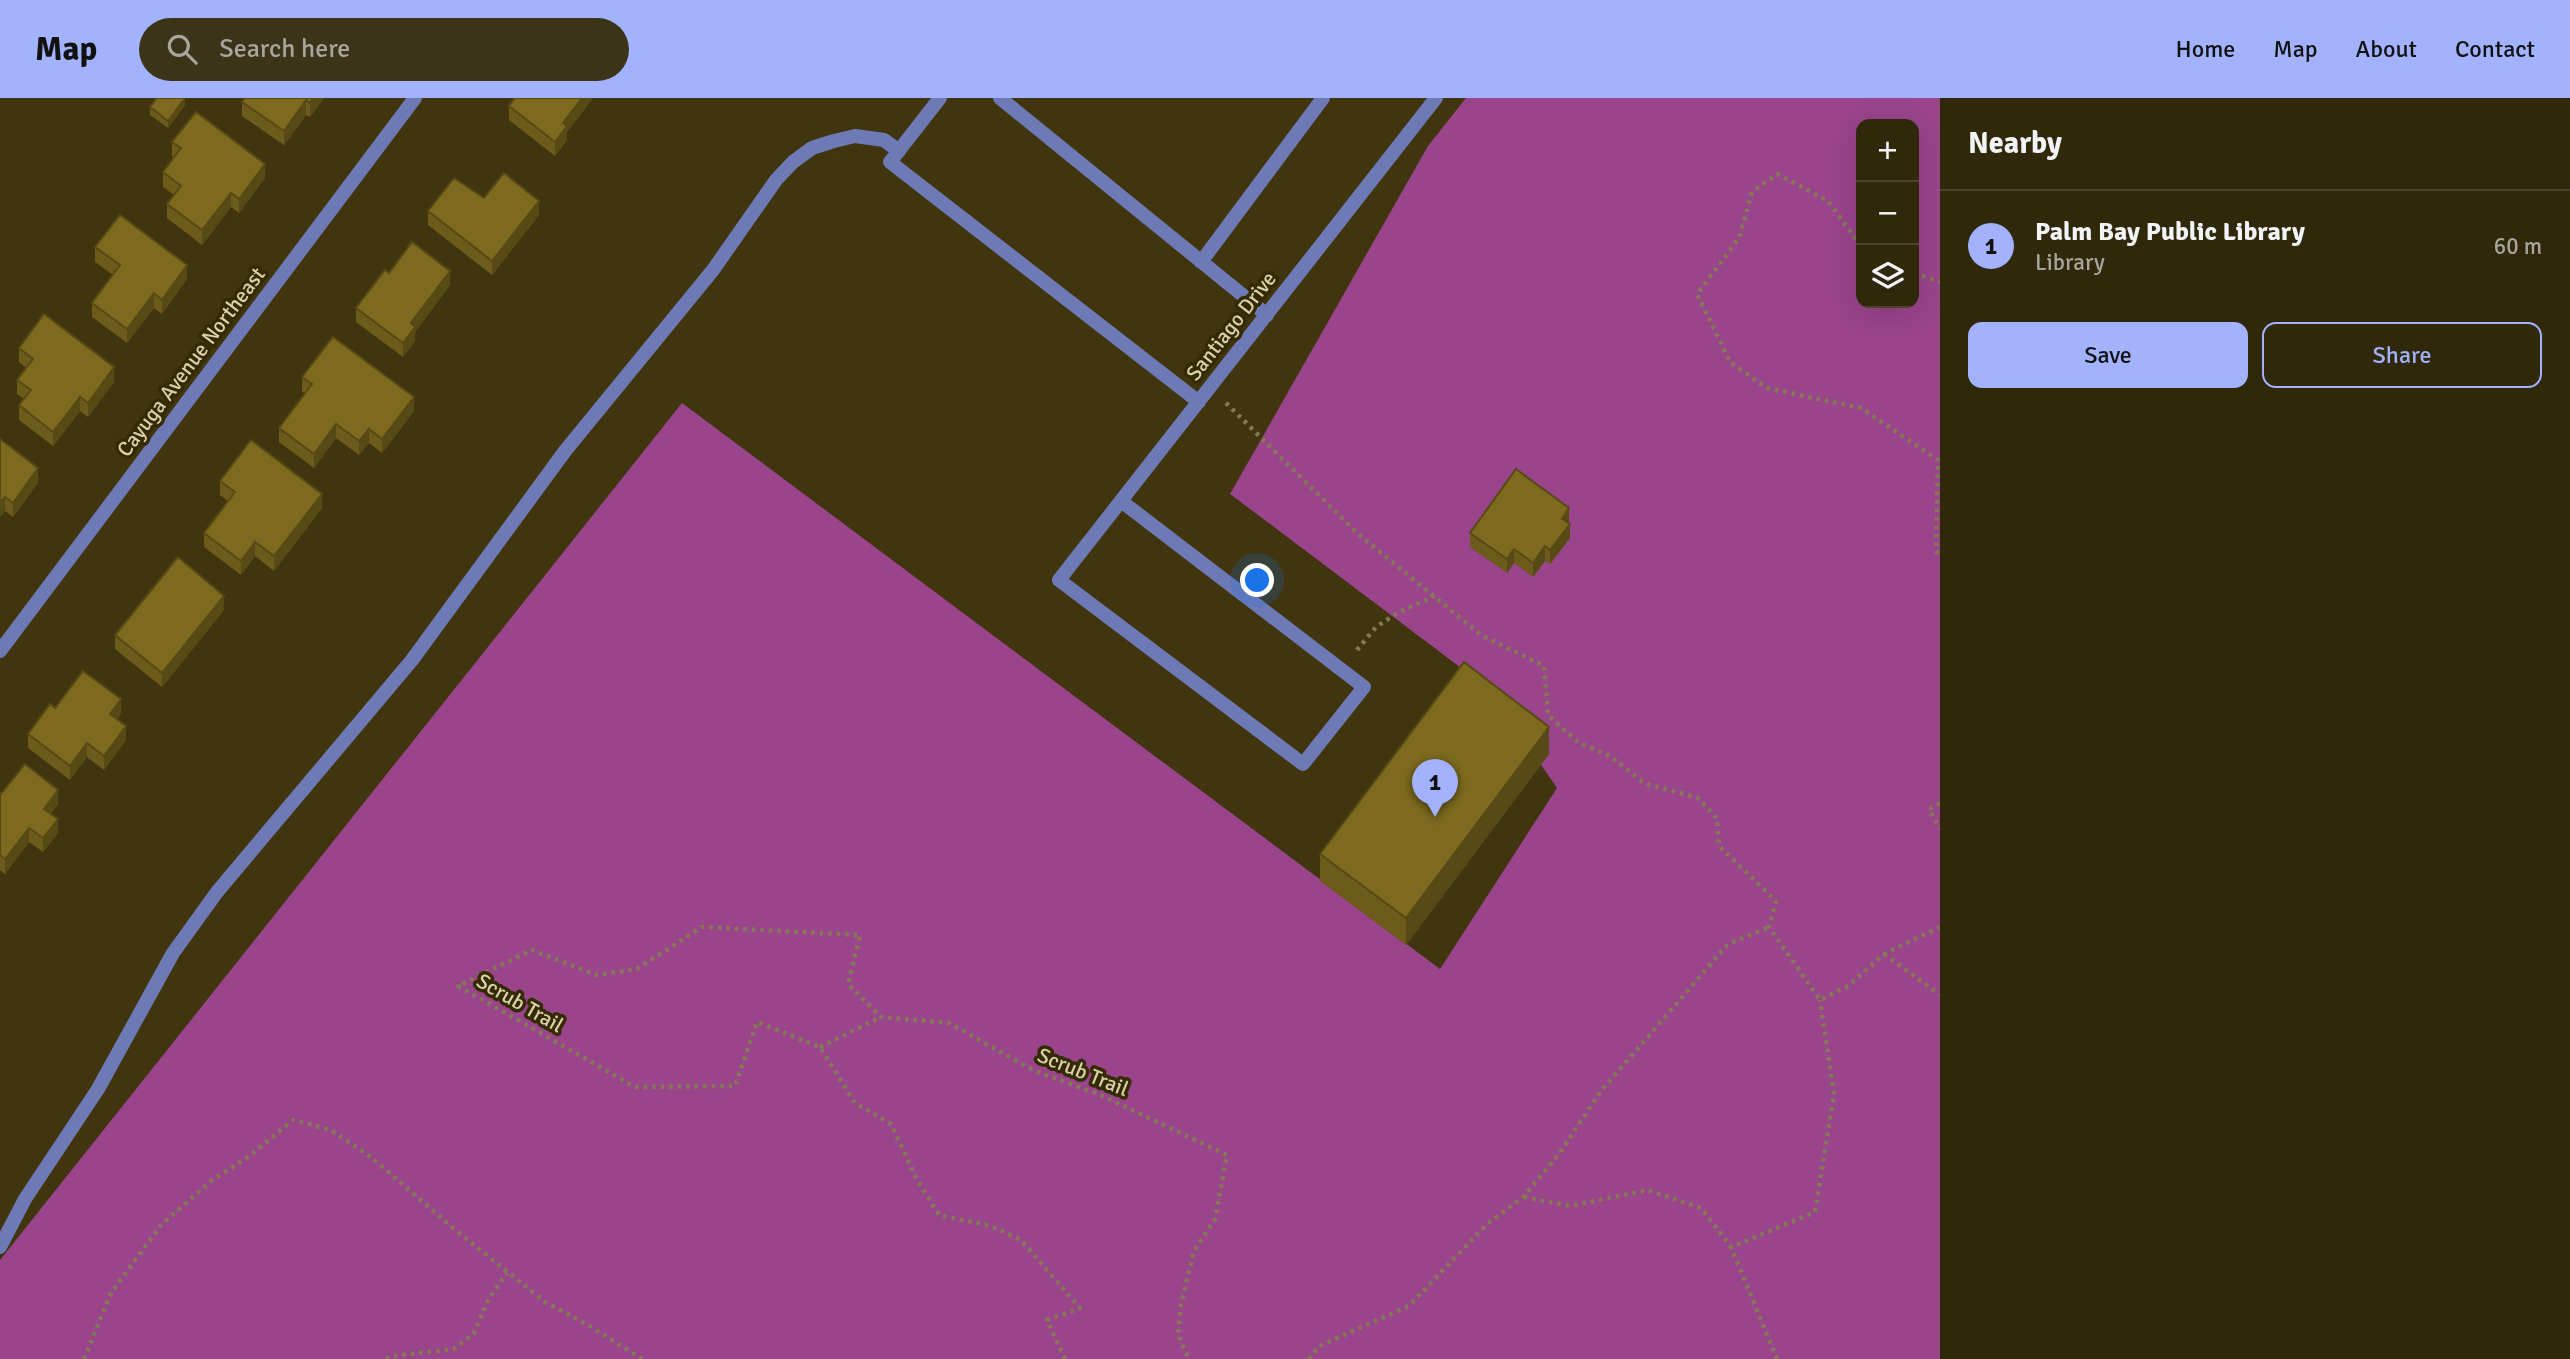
<!DOCTYPE html>
<html lang="en">
<head>
<meta charset="utf-8">
<style>
	:root { --surface:#30280a; --page:#3c3418; --text:#f1f3f6; --muted:#a8a69c; --line:#4b442b; --accent:#a2b2fd }
	body { margin:0; font-family:Signika,sans-serif; background:var(--page); color:var(--text) }
	.controls { position:absolute; right:21px; top:21px; display:grid; overflow:hidden; border-radius:14px; box-shadow:0 7px 28px #0002 }
	.controls button { width:63px; height:63px; display:grid; place-items:center; padding:0; border:0; border-bottom:2px solid var(--line); background:var(--surface); color:var(--text); font:35px sans-serif }
	.you { position:absolute; left:1258px; top:483px; width:24px; height:24px; margin:-18px; border:5px solid #fff; border-radius:50%; background:#1a73e8; box-shadow:0 0 0 10px #1a73e833 }
	.badge { display:grid; place-items:center; width:46px; height:46px; border-radius:50%; background:var(--accent); color:#111; font-size:23px; font-weight:700 }
	.pin { position:absolute; translate:-50% -58px; filter:drop-shadow(0 2px 4px #0008) }
	.pin::after { content:''; position:absolute; top:37px; width:24px; height:21px; background:inherit; clip-path:polygon(0 0,100% 0,50% 100%) }
	.list { margin:0; padding:0; list-style:none }
	h2 { display:flex; justify-content:space-between; align-items:center; height:91px; margin:0; padding:0 28px; font-size:30px }
	h2 small { font-size:23px; font-weight:400; color:var(--muted) }
	.list li { display:grid; grid-template-columns:46px 1fr auto; gap:21px; align-items:center; box-sizing:border-box; height:112px; padding:0 28px; border-top:2px solid var(--line) }
	.list b { display:block; font-size:26px; white-space:nowrap }
	.list p { margin:0; font-size:23px; white-space:nowrap; color:var(--muted) }
	.list em { font-size:23px; font-style:normal; color:var(--muted) }
	.actions { display:flex; gap:14px; padding:21px 28px }
	.actions a { flex:1; padding:16px 0; border:2px solid var(--accent); border-radius:14px; text-align:center; font-size:24px; color:var(--accent) }
	.actions .main { background:var(--accent); color:#111 }
	.icon { flex:none; width:38px; height:38px; fill:none; stroke:currentColor; stroke-width:2; stroke-linecap:round; stroke-linejoin:round }
	.map { position:relative; flex:none; width:1940px; height:1261px; overflow:hidden }
	header { display:flex; align-items:center; gap:42px; box-sizing:border-box; height:98px; padding:0 35px; background:var(--accent); color:#111 }
	header strong { font-size:33px }
	nav { display:flex; gap:38px; margin-inline-start:auto; font-size:24px }
	.search { width:490px; height:63px; background:var(--page); display:flex; align-items:center; gap:18px; box-sizing:border-box; padding:0 24px; border-radius:38px; color:var(--muted); font-size:26px }
	main { display:flex }
	aside { flex:1; background:var(--surface) }
	.map>svg:first-child { display:block }
</style>
</head>
<body>
<header>
<strong>Map</strong>
<div class="search"><svg class="icon" aria-label="search" viewBox="0 0 24 24"><circle cx="10" cy="10" r="6"/><path d="M15 15l6 6"/></svg>Search here</div>
<nav><a>Home</a><a>Map</a><a>About</a><a>Contact</a></nav>
</header>
<main>
<div class="map">
<svg width="1940" height="1261" viewBox="0 0 1940 1261">
	<rect width="100%" height="100%" fill="#40350e"/>
	<path fill="#99448b" fill-rule="evenodd" d="M1466,0H1940V1261H0V1162L682,305L1440,871L1557,690L1489,591L1230,396L1428,48ZM1861,26H1914V205H1861Z"/>
	<g fill="none" stroke-linecap="round" stroke-linejoin="round">
		<path stroke="#847954" stroke-width="4.5" stroke-dasharray="3.5 5" stroke-linecap="butt" d="M1861,148L1828,103L1777,76L1752,94L1739,140L1697,196L1730,264L1767,290L1861,310L1938,362L1936,453L1940,457
			M1914,175L1940,184
			M1226,305L1357,435L1481,537L1544,568L1548,617L1579,645L1610,658L1644,685L1698,700L1717,720L1719,748L1776,803L1769,829L1820,902L1848,888L1884,856L1940,829
			M1357,552L1376,529L1399,514L1435,498
			M1940,705L1929,711L1940,731
			M1884,856L1940,897
			M820,949L881,919
			M1524,1099L1570,1108L1648,1092L1701,1110L1731,1149
			M84,1261L111,1195L161,1127L211,1083L248,1059L293,1022L331,1032L372,1060L459,1135L545,1204L588,1227L642,1261
			M386,1261L393,1258L454,1251L474,1235L489,1200L507,1175
			M1065,1261L1047,1222L1080,1210L1021,1142L991,1128L939,1117L917,1082L891,1026L855,1005L820,949L757,924L735,988L635,989L458,888L532,852L597,877L637,871L702,829L860,837L848,886L881,919L949,925L1033,972L1098,996L1227,1057L1215,1121L1194,1153L1181,1206L1178,1237L1189,1261
			M1309,1261L1319,1248L1409,1208L1486,1127L1523,1099L1559,1056L1601,993L1728,846L1769,829
			M1777,1261L1731,1149L1815,1114L1834,996L1820,902"/>
		<path stroke="#6e7ab5" stroke-width="14" d="M940,0L890,64L1199,304
			M1000,0L1267,217
			M1201,164L1323,0
			M1121,403L1364,589L1303,666L1059,482L1436,0
			M0,1149L25,1101L98,991L173,855L217,794L412,562L565,353L713,172L776,82L793,64L812,50L834,43L855,38L884,42L899,53"/>
		<path stroke="#6e7ab5" stroke-width="14" d="M0,553L415,0"/>
	</g>
	<path fill="#6c5b1a" d="M324,0L310,19L306,17L284,47L242,18V4Z
		M515,0H593L567,34V42L555,58L509,22V8Z
		M185,7L168,30L150,17V9Z
		M172,44L265,80L239,115L231,109L202,147L167,120V106L174,97L163,89V74L174,60L172,59Z
		M484,100L539,117L492,177L428,127V113Z
		M95,149L187,181L162,216L154,210L127,245L92,219V205L113,177L95,164Z
		M389,175L450,187L415,234V243L403,259L356,224V210Z
		M19,250L114,284L88,319L80,313L53,348L19,322V307L24,301L17,296V282L26,270L19,264Z
		M302,279L414,313L382,355L369,345L359,357L336,340L314,370L279,344V330L305,295L302,294Z
		M0,341L38,385L13,419L5,413Z
		M220,383L322,410L274,473L255,458L241,477L204,449V435L228,403L220,397Z
		M1569,424L1570,440L1550,466L1545,463L1533,479L1514,465L1507,475L1470,449V435Z
		M224,512L162,589L115,551V537Z
		M55,610L121,615L117,621L126,642L104,672L87,659L70,682L28,650V636Z
		M1549,656L1406,847L1320,783V756Z
		M0,695L58,706L51,716L58,735L43,754L29,744L5,776L0,772Z"/>
	<path fill="#584a15" d="M185,0V7L168,30V23Z
		M313,0H324L310,19V5Z
		M582,0H593L567,34V42L555,58V44L563,25Z
		M306,2V17L284,47V33Z
		M265,66V80L239,115V101Z
		M231,95V109L202,147V132Z
		M539,103V117L492,177V163Z
		M187,167V181L162,216V202Z
		M450,173V187L415,234V243L403,259V245L411,225Z
		M154,195V210L127,245V231Z
		M114,269V284L88,319V305Z
		M80,299V313L53,348V334Z
		M414,299V313L382,355V341Z
		M336,326V340L314,370V356Z
		M369,331V345L359,357V343Z
		M38,370V385L13,419V405Z
		M322,396V410L274,473V458Z
		M5,399V413L0,419V405Z
		M1569,410V424L1562,435V421Z
		M1570,426V440L1550,466V452Z
		M255,444V458L241,477V463Z
		M1545,448V463L1533,479V465Z
		M1514,451V465L1507,475V461Z
		M224,498V512L162,589V575Z
		M121,601V615L110,630V616Z
		M126,628V642L104,672V658Z
		M1549,629V656L1406,847V820Z
		M87,645V659L70,682V668Z
		M58,692V706L44,725V711Z
		M58,721V735L43,754V740Z
		M29,730V744L5,776V761Z"/>
	<path fill="#7d6a1e" stroke="#584a15" stroke-width="2" d="M157,0H185L168,23L150,9Z
		M245,0H313L310,5L306,2L284,33L242,4Z
		M515,0H582L563,25L567,28L555,44L509,8Z
		M196,14L265,66L239,101L231,95L202,132L167,106L181,88L163,74L181,50L172,44Z
		M504,75L539,103L492,163L428,113L454,80L484,100Z
		M120,117L187,167L162,202L154,195L127,231L92,205L120,167L95,149Z
		M412,144L450,173L411,225L415,229L403,245L356,210L385,172L389,175Z
		M44,216L114,269L88,305L80,299L53,334L19,307L31,292L17,282L33,261L19,250Z
		M333,239L414,299L382,341L369,331L359,343L336,326L314,356L279,330L312,286L302,279Z
		M0,341L38,370L13,405L5,399L0,405Z
		M251,342L322,396L274,458L255,444L241,463L204,435L235,394L220,383Z
		M1516,371L1569,410L1562,421L1570,426L1550,452L1545,448L1533,465L1514,451L1507,461L1470,435Z
		M178,459L224,498L162,575L115,537Z
		M1464,564L1549,629L1406,820L1320,756Z
		M83,573L121,601L110,616L126,628L104,658L87,645L70,668L28,636L50,606L55,610Z
		M25,666L58,692L44,711L58,721L43,740L29,730L5,761L0,757V695L1,696Z"/>
	<g text-anchor="middle" dominant-baseline="central" stroke-width="7" stroke-linejoin="round" paint-order="stroke">
		<g font-size="21" fill="#dbd1ae" stroke="#352b03">
			<text transform="translate(1231 228) rotate(-52)">Santiago Drive</text>
			<text transform="translate(191 264) rotate(-53)">Cayuga Avenue Northeast</text>
			<text transform="translate(520 905) rotate(30)">Scrub Trail</text>
			<text transform="translate(1083 974) rotate(22)">Scrub Trail</text>
		</g>
	</g>
</svg>
<div class="controls">
<button>+</button>
<button>−</button>
<button><svg class="icon" aria-label="layers" viewBox="0 0 24 24"><path d="M12 4l9 5-9 5-9-5zM3 14l9 5 9-5"/></svg></button>
</div>
<div class="you"></div>
<div class="pin badge" style="left:1435px;top:719px">1</div>
</div>
<aside>
<h2>Nearby<small></small></h2>
<ul class="list">
<li><span class="badge">1</span><div><b>Palm Bay Public Library</b><p>Library</p></div><em>60 m</em></li>
</ul>
<div class="actions"><a class="main">Save</a><a>Share</a></div>
</aside>
</main>
</body>
</html>
